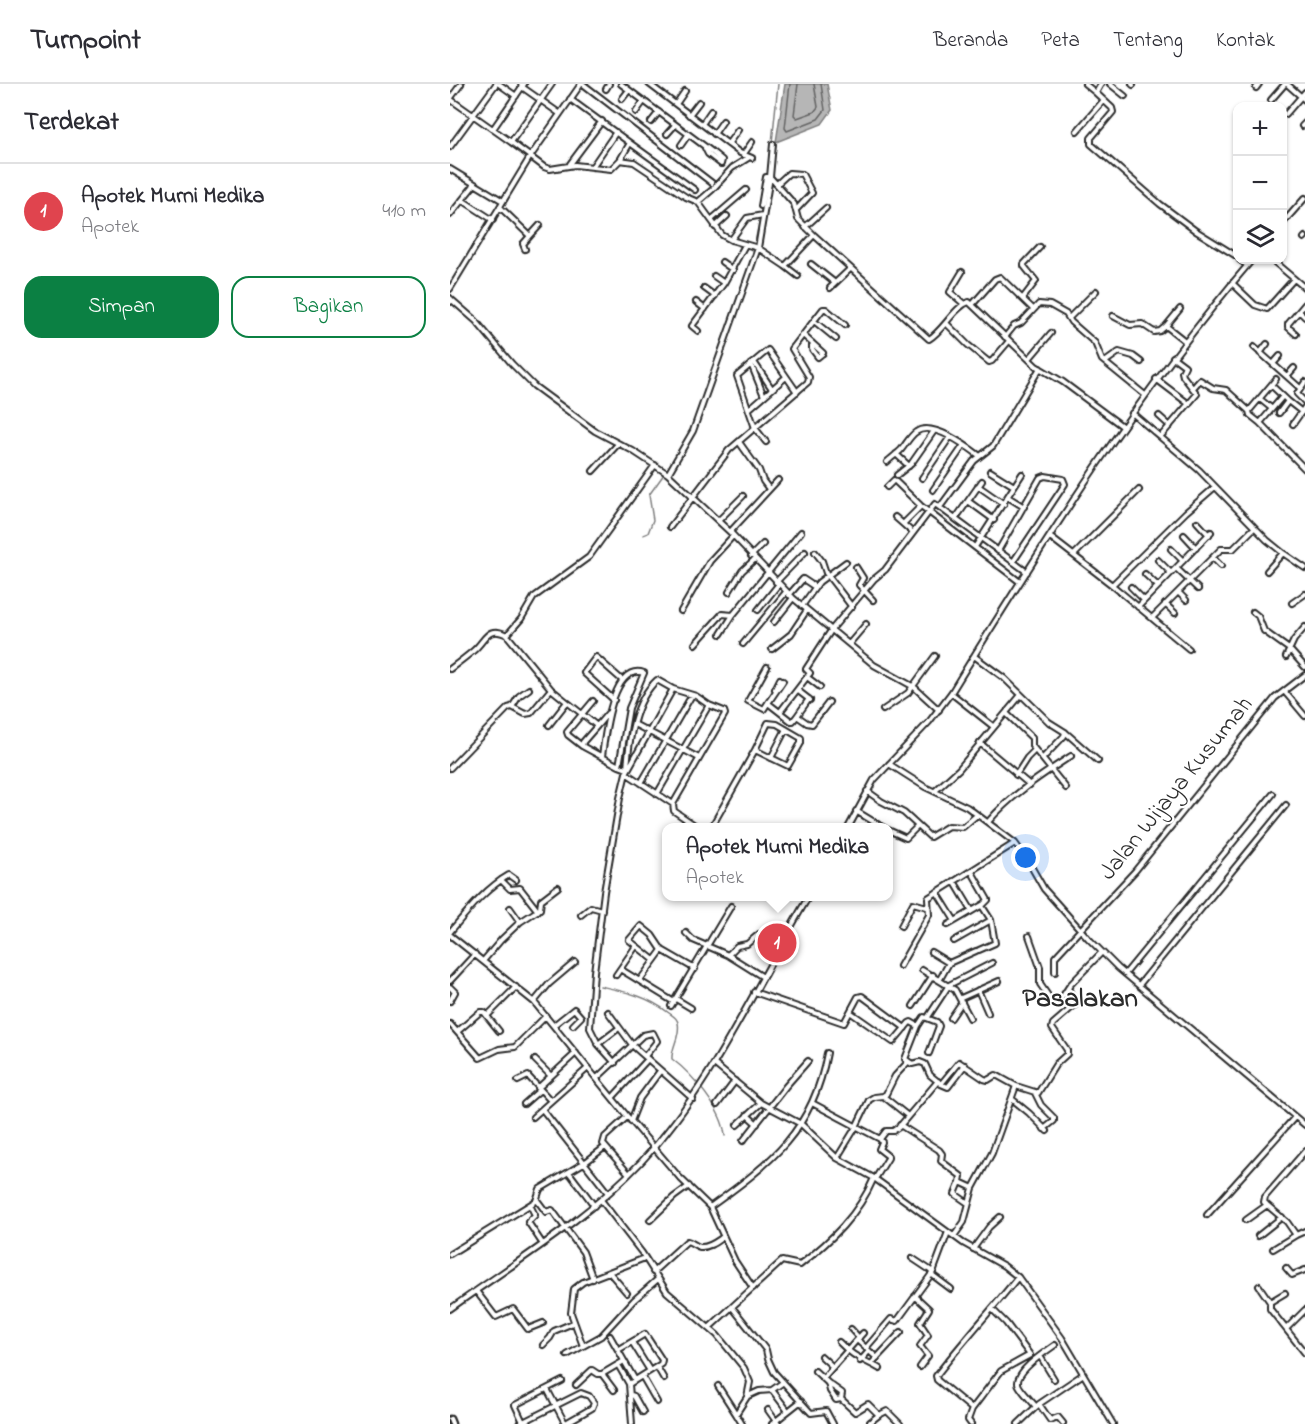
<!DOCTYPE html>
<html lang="id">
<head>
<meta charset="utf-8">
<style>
	:root { --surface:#fff; --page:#f7f7f7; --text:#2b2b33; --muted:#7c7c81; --line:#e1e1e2; --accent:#0b8043 }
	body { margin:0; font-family:"Indie Flower",sans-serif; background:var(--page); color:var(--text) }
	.controls { position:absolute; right:18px; top:18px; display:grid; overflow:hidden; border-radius:12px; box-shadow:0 2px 4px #0004 }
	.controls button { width:54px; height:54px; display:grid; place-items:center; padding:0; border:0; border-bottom:2px solid var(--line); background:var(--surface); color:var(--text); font:30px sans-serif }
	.you { position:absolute; left:576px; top:774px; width:21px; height:21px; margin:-15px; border:4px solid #fff; border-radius:50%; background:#1a73e8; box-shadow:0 0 0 9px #1a73e833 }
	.badge { display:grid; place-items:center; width:39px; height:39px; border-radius:50%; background:var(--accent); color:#fff; font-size:20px; font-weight:700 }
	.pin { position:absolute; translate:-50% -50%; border:3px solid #fff; box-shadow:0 2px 6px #0006 }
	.popup { position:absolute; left:212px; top:739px; width:231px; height:78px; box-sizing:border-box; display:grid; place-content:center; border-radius:12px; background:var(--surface); filter:drop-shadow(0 2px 4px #0005); font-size:20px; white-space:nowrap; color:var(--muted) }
	.popup b { font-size:22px; color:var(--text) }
	.popup::after { content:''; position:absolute; left:50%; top:100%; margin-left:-12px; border:12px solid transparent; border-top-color:var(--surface) }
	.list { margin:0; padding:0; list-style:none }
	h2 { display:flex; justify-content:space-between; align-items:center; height:78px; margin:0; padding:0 24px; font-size:26px }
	h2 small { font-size:20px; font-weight:400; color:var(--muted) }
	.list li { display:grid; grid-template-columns:39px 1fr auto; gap:18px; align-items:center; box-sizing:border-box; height:96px; padding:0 24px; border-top:2px solid var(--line) }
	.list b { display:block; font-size:22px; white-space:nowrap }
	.list p { margin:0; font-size:20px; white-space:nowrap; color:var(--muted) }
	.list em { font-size:20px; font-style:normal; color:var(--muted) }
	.actions { display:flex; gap:12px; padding:18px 24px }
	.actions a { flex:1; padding:14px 0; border:2px solid var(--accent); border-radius:18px; text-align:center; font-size:21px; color:var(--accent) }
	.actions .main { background:var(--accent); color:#fff }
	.icon { flex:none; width:33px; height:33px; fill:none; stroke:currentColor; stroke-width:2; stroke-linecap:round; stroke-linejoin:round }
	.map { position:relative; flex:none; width:855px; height:1340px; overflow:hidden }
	header { display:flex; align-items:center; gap:36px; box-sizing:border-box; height:84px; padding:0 30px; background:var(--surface); border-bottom:2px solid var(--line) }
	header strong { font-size:28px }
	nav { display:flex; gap:33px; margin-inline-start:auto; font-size:21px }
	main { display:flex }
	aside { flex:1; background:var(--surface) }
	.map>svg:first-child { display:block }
</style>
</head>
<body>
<header>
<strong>Turnpoint</strong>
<nav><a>Beranda</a><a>Peta</a><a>Tentang</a><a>Kontak</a></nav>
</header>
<main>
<aside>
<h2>Terdekat<small></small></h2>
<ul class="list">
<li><span class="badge" style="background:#e0444e">1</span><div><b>Apotek Murni Medika</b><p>Apotek</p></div><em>410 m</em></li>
</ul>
<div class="actions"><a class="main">Simpan</a><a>Bagikan</a></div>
</aside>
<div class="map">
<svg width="855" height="1340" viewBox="0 0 855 1340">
	<rect width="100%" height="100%" fill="#fff"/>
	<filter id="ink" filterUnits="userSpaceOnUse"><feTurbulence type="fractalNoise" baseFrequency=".0167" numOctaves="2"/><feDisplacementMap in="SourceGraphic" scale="12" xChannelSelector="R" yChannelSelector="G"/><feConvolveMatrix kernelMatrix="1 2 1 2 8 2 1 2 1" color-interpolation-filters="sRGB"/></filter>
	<g filter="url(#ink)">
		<path fill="#b6b6b6" stroke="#7e7e7e" stroke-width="1.5" d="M335,0H377L382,26L372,40L326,58Z"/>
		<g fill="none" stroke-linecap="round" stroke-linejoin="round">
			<path stroke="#636363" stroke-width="1.5" d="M340,0L335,44L337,47L368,35L375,26L371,0
				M348,0L344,31L347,34L364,28L368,23L364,0"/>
			<path stroke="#7e7e7e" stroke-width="1.5" d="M322,59L328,0
				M318,92L320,72
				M245,335L302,174L312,123
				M193,451L198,449L203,436L199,411L222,379
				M150,902C177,908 197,912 219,929C223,932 227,933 228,939C231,952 221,963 222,975C242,990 273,1026 275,1052"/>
			<g stroke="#2b2b2b" stroke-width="8">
				<path id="minor" d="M11,0L0,15L61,58L102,0
					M49,0L66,12
					M71,0L72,3L109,29
					M133,0L262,99
					M171,0L261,67L272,76L271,80L258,70L255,64
					M199,0L290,69L302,74
					M635,0L646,9
					M651,0L646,9L662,24L663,28L641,54V60L710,120L746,147L788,173
					M660,0L675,12
					M682,0L683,1
					M837,0L855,16
					M806,4L809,0
					M156,5L159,0
					M120,15L180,59L170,76
					M172,15L179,6
					M821,16L835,0
					M226,20L235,7
					M186,28L194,17
					M836,30L855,8
					M239,31L249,18
					M201,38L209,28
					M252,40L261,27
					M852,42L855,39
					M43,45L74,0
					M627,47L653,17
					M217,50L225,41
					M264,50L273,37
					M61,58L94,83L100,85L125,81L161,85L170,76L184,78L236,113L248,118L272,151L281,156L308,164L335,182L364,151L479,255C493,247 505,222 519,218L586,282L613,298L672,342
					M180,59L245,106
					M278,60L288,46
					M231,61L238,51
					M0,63L46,0
					M293,71L302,58
					M120,80L152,37
					M142,83L166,48
					M0,85L53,117
					M327,100L339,89L352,90L362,109L346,126
					M12,116L43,136
					M248,118L262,106L282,84L298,74
					M311,122L316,93H320L344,120L348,135L364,151
					M50,123L80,152L73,160L75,165
					M0,131L25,100
					M261,136L296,106
					M832,140L855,114
					M265,143L277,132
					M355,143L376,124
					M80,152L90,141
					M854,154L855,153
					M281,156L297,134L313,131
					M790,176L797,181
					M822,176L855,204
					M272,178L283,186
					M361,180L385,199
					M335,182L348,192
					M512,188L500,208L514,220
					M264,192L274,199
					M782,199L805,221L817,225L844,195
					M254,204L265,212
					M380,204L400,185
					M0,205L80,73L131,0
					M0,214L2,216L0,218
					M573,214L586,197L574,182V180L590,163
					M2,216L26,237L62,280L84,302L145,347L183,367L218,390L280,448L343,514L424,581L464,603L489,626
					M246,218L255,225
					M522,221L545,195L550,193L583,225
					M849,227L855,233
					M663,232L680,241L692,240L704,248L710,247L716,242L735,257
					M619,234L646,207
					M364,237L386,255
					M497,240L518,261L539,278L542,277L559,257
					M716,242L730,225
					M248,247L242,242L274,199L295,161
					M846,250L838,243V240L855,220
					M353,251L373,269
					M555,253L564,242L571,239L589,220L600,221L616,230L621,238L645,259L652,276L695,311
					M362,259V265L368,273L373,269
					M804,263L850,304
					M810,269L817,260
					M579,275L601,249
					M304,278L322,305
					M655,278L669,268L683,272L691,278
					M301,280L314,312
					M823,280L830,272
					M837,292L844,284
					M706,295L739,320
					M855,298L847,310L855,318
					M821,301L826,295
					M743,304L750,296L763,304L776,306L799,327
					M833,312L810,339L855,385
					M810,315L821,324
					M299,325L336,293
					M682,329L749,386L817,456L833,469L855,484
					M829,329L838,317L852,328
					M709,332L720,342
					M810,339L800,331L799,327L821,301L838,317
					M843,340L855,323
					M711,352L747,310L733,292L732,288L735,282L723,273
					M289,358L309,386L313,397L319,405
					M316,358L305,344L287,292L318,266L347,308
					M446,370L459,382
					M437,378C441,374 447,370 451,366C456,360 460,352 466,348C482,336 518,363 530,372
					M143,387L168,360
					M540,387L564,402
					M218,390L243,347L308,164L320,93L323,60
					M447,391L461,380L484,347
					M472,394L500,353
					M528,402L554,420
					M437,403L444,396L470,421
					M483,406L514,361
					M558,413L574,423
					M518,417L544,436
					M490,423L524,377L543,362L590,284
					M445,433L453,440
					M506,434L532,397
					M268,437L293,412
					M747,438L759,451
					M220,443L279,366L358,298L359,293L342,265L373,225H376L395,241
					M280,448L328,396
					M462,448L453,440L471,422L570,498
					M734,451L746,464
					M600,453L662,501L739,565
					M525,463L572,390
					M721,465L733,477
					M548,467L590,394L595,392L613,395L615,400L563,478
					M365,468L372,477L376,489L402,523
					M624,471L689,406
					M301,472L313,460
					M763,474L771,482
					M708,476L721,489
					M406,483L413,494L409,501L423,516
					M726,484L748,505
					M817,487L833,469
					M695,490L708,502
					M326,498L355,468
					M662,501L736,428L765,403
					M681,503L694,516
					M279,508L292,487L304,476
					M728,508L736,516
					M339,511L353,495L365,503
					M842,519L855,510
					M715,520L725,529
					M352,522L369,498L396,478
					M688,523L761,448
					M308,526L328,501
					M231,527L260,477L283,452
					M803,528L808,532L814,547L839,565L855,583
					M702,534L771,465H783L804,444
					M324,538L343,514
					M271,550L283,531
					M57,551L101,605
					M245,560L272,530L283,531L351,448
					M293,560L336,508
					M399,560L416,540
					M322,565L341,550L357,526
					M524,572L554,594L599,638L615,648L648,677
					M836,573L844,556L855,543
					M317,583L298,617L314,625L319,617
					M0,585C8,579 16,573 23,567C36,556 37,541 57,551L71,535L84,513L139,473L205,381
					M357,593L370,603
					M333,597L318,619L341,637H343L347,632L357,639L362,640L379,618
					M325,605L330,595
					M347,606L360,616
					M834,607L855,632
					M501,609L544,643
					M164,616L134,589L146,573L172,596
					M62,623L69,612L79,605
					M433,626L458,609L485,572
					M330,628L360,589L356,585L382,545L424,495L435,486L485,420L577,488
					M556,629L582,654V662L616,704
					M347,632L359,615
					M184,640L249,674
					M99,641L117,618
					M147,642L133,658L132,662L169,682L179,624L194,589C162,578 155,652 152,672
					M530,659L580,701
					M132,662L118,651L117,648L143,617
					M321,674L336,645
					M593,674L614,652L615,648
					M439,680L475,703L517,723L565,759L578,777L594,805L638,854L668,884L855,1041
					M169,682L177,685C179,655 184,617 207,596L223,605L246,612L259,621L274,627L275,630L223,720
					M0,684L58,624L62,623L75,630L81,629L101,605L147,642L158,629
					M176,689L223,720L224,727L249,744
					M566,691L577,674L585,666
					M191,699L242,611
					M417,707L431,717L454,729L480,753L498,742L513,743L527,731
					M485,707L509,685L570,612
					M207,710L259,621
					M406,727L434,744
					M538,738C561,711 592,691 621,672
					M261,744L305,666L318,639L327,640L351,654V659L338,682L305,666
					M398,744L424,696L479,638L501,609C594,458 687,310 802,176
					M438,746L456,754L468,742
					M51,796L60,805L70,804L88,827
					M504,797L522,827L534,820L538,816L522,788
					M487,808L505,837L522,827
					M60,824L70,838
					M131,831L141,823L152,826
					M498,841L505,837
					M451,842L463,819L477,823
					M0,848C17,828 36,804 59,791L66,796
					M236,849L243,856L278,871L313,893
					M0,851L84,918L177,1032L230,1094L260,1123L285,1177L303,1204
					M579,852L590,883V900L603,919L611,915L620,901L652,868
					M504,857L541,836
					M212,866L245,885
					M529,866L545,859L541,836L532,822
					M481,868L499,879
					M278,871L287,862L297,860L309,850L330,864
					M34,876L51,856L70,838L90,825L91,816L108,803
					M450,882L479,831L478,814L565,759
					M170,885L224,918
					M472,886L505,906L520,934
					M605,888V873L685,787L825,614L855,591
					M675,890L823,710
					M166,891L186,862
					M490,895L499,879L526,867
					M190,896L212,866L202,851L191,842L179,856L204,876
					M0,897L25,870
					M689,901L836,721
					M0,903L5,908L0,917
					M528,906L538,929
					M304,908L394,939L408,913L412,912L455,944
					M511,914L549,897
					M226,915L241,924
					M84,918L99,900L125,878
					M221,922L281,822
					M463,922L483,891
					M158,928L183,962L243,1015
					M400,928L443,958L459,939L461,938L468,942L474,933L487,938L489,942L479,969
					M478,933L499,901L542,879
					M501,934L512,918
					M0,940L30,974L49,965L65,963L96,932
					M104,941L124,925L131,933L123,941
					M468,942L455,975L462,980L470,978L475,980L480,991L491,1000L509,978L534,995L538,996L546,991L566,1002
					M49,947L37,932L66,903
					M7,948L30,928H34L37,932
					M148,960L169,944
					M85,976L101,992
					M165,979L148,960L140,944L144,888L154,808L170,714L176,689L223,605
					M264,980L311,1019L351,1040L387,1074L424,1094L513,1159L554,1182L568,1193L612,1254L663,1340
					M147,994L193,951L203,949L207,957L195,972
					M68,997L78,992L101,1017
					M491,1000L498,1003L515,981
					M88,1004L126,969
					M585,1009L591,1021L604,1034V1037L594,1045
					M433,1012L458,1032
					M163,1013L198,975
					M562,1015L579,1029L597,1047
					M362,1019L430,1055
					M74,1020L90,1006
					M267,1021L285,997
					M92,1025L158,1109
					M297,1031L307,1040
					M83,1033L138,984
					M177,1033L155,1053L153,1060L179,1090
					M181,1037L190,1014L210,987
					M287,1041L311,1019
					M450,1041L489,1066L492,1070L491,1077L511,1092L510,1098L523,1104
					M293,1057L336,1002L358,977
					M387,1074L406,1043L419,1016L424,1013L433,1012L436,1010L445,992L458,978
					M119,1088C127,1100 136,1109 144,1122
					M425,1095L438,1074V1072L429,1065L432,1058L430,1055L436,1047H443L449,1043L488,997
					M510,1098L505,1110L518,1119
					M87,1116L96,1128L102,1126L133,1168L143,1195
					M151,1116L192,1169L217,1208L267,1251L294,1284L300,1298L297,1313L286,1330L292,1340
					M80,1121L85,1131L78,1138L92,1159
					M260,1123C321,1079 363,1047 377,969
					M757,1131L845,1033
					M200,1136L224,1113L239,1102
					M796,1136L817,1121
					M846,1151L855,1147
					M504,1152L514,1138L523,1104L542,1069L566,1002L588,1009L606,980L617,970V966L602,944L603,940L626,920L618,904
					M808,1152L832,1133
					M523,1165L539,1143L550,1133
					M823,1165L846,1151L837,1138L817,1121L814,1118L815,1113L855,1067
					M0,1170L86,1117L90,1105L137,1077L155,1063
					M462,1174L483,1188
					M836,1184L842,1191L855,1186
					M159,1188L177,1209
					M203,1188L237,1157C242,1158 245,1162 250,1163C259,1164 267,1157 273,1153
					M481,1190L501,1205
					M809,1202L820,1218V1225L855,1269
					M26,1207L46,1233L63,1225L78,1245L93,1239
					M465,1212L479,1225L470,1239L478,1251L470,1262L478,1272L470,1283
					M820,1218L835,1209
					M282,1223L316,1266L318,1275L324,1288L361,1329L376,1327L383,1340
					M0,1225C64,1179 136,1136 191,1078C263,1001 305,902 359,812
					M260,1243L332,1177L350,1181C382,1156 408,1131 424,1094
					M837,1244L855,1226
					M401,1245L409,1254
					M160,1252L185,1296
					M407,1256L427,1274
					M182,1258L200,1287
					M389,1258C404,1274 413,1275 430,1285
					M93,1261L100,1254L104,1247L123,1239
					M133,1262L121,1229L124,1205L133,1198L195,1174
					M416,1264L441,1235L447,1237L483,1188L498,1148
					M168,1266L195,1250L212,1276L211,1280L179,1300L182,1340
					M117,1271L151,1252L184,1216L208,1195
					M371,1272L383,1283
					M590,1272L604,1295
					M410,1277L419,1267
					M421,1280L451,1248
					M168,1281L179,1300
					M207,1283L214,1295
					M365,1287L378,1299
					M152,1290L164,1306
					M192,1292L207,1318
					M373,1294L413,1249
					M378,1299L392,1309L391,1315L386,1316L380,1307Z
					M126,1301L142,1286L148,1290H152L174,1277
					M268,1302L286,1330
					M97,1305L115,1339
					M322,1306L338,1327
					M181,1311L184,1312L193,1328
					M298,1312L309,1307L322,1306L332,1299
					M391,1315L405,1328L418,1320L429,1331
					M589,1320L600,1336L608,1333L613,1339
					M586,1323C583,1318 568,1304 568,1299C567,1286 595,1268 605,1261
					M522,1325L551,1287L580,1271L556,1239L542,1225
					M318,1326L328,1340
					M73,1338L131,1309L139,1312L144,1319L142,1324L114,1340
					M420,1338L429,1331L437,1327L450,1340
					M69,1340L73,1338L65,1321L112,1297
					M322,1340L351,1317
					M521,1340L518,1336L522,1325L487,1296L486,1292C512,1258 541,1227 568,1193
					M568,1340L589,1320L632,1291"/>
			</g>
			<g stroke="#2b2b2b" stroke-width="9">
				<path id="tertiary" d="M0,1335L2,1340"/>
			</g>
			<use href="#minor" stroke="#fff" stroke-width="4"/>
			<use href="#tertiary" stroke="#fff" stroke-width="4.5"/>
		</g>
	</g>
	<g text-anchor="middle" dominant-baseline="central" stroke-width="4.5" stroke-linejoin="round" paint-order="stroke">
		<g font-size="24" fill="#2b2b2b" stroke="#fff">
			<text transform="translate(727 705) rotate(-51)">Jalan Wijaya Kusumah</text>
		</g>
		<g font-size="27" font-weight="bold" fill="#2b2b2b" stroke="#fff">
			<text x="630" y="915">Pasalakan</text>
		</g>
	</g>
</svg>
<div class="controls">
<button>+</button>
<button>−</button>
<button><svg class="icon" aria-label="layers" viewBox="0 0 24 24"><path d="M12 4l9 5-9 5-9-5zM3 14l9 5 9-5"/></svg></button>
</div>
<div class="you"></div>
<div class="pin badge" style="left:327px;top:859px;background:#e0444e">1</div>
<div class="popup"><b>Apotek Murni Medika</b>Apotek</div>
</div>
</main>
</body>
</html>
